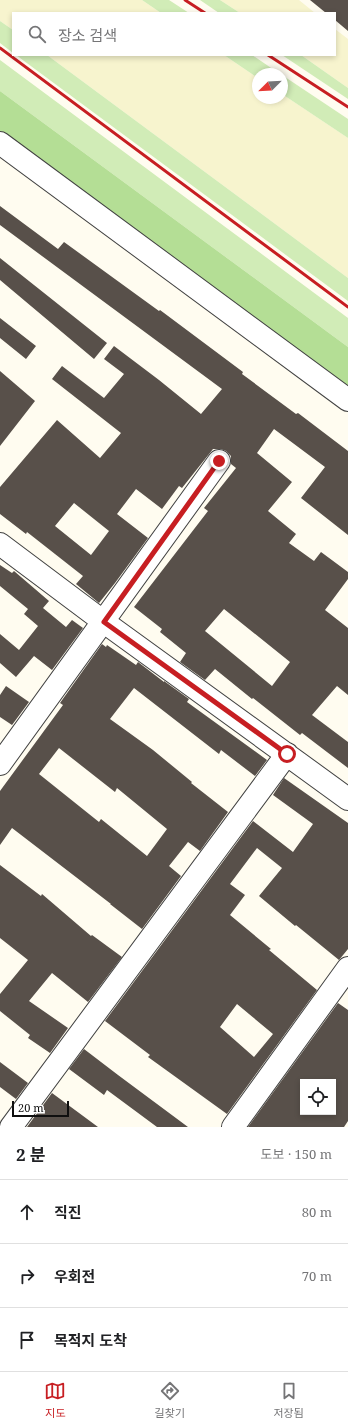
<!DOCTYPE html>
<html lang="ko">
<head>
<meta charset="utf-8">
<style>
	:root { --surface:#fff; --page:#f6f6f6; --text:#202124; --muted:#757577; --line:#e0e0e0; --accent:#c71e22 }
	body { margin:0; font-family:"Noto Serif","Noto Sans KR",serif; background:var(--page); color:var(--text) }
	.controls { position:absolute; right:12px; bottom:12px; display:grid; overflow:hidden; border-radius:0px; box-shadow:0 2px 6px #0003 }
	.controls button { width:36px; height:36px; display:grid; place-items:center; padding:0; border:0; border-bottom:1px solid var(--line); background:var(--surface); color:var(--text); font:20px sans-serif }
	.compass { position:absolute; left:252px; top:68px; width:36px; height:36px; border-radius:50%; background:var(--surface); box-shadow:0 2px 6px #0003; rotate:246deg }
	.scale { position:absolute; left:12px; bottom:10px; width:57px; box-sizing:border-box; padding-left:4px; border:2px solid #0f0f0f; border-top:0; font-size:11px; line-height:14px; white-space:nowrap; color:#0f0f0f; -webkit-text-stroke:3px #fff; paint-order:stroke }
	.stop { position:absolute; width:12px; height:12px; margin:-9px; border:3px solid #c71e22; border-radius:50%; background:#fff }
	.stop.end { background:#c71e22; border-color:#fff; box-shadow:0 1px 4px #0008 }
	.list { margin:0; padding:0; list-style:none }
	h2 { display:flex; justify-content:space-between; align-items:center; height:52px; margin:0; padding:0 16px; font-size:17px }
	h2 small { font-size:13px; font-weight:400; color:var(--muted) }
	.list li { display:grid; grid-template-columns:26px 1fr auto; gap:12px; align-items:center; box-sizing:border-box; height:64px; padding:0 16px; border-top:1px solid var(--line) }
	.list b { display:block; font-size:15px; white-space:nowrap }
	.list em { font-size:13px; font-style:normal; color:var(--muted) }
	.icon { flex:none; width:22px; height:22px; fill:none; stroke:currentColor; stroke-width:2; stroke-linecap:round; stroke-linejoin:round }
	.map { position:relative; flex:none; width:348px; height:1127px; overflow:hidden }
	.search { position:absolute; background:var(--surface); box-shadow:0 2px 6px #0003; left:12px; right:12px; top:12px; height:44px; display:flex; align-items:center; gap:10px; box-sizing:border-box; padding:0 14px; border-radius:0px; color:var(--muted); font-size:15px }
	.sheet { height:244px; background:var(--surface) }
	nav { display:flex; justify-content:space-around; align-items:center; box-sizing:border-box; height:56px; border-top:1px solid var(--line); background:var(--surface); font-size:11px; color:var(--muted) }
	nav a { display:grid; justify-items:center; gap:2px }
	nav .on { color:var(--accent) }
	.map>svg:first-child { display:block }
</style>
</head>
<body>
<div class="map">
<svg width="348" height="1127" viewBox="0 0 348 1127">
	<rect width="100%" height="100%" fill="#fffcf0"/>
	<path fill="#f7f4ce" d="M0,0H142L161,13H13V30L0,21Z
		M220,0H299L315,13H240Z
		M335,29L348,39V88L301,55H335Z
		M47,55H224L258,78V98H282V94L348,138V278Z"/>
	<path fill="#d1ecb7" d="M142,0H169L189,13H161Z
		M200,0H220L240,13H219Z
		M0,21L13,30V53L0,43Z
		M16,55H47L348,278V301Z
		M224,55H252L280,74H258V78Z
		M282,55H301L348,88V99Z
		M0,60L348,318V347L0,91Z
		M282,75L348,119V138L282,94Z"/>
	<path fill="#b4de95" d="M0,91L348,347V389L0,132Z"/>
	<path fill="#58504a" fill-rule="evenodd" d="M310,0H348V31L335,20V13H326Z
		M0,206L58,249L64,242L159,311L160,310L243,372L242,374L296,414L298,413L348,451V535L301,498L325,467L274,429L257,453L292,482L268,511L296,534L289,543L314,561L321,552L348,572V579L325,610L348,628V695L337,686L312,715L348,742V768L302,733L300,735L253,698L252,699L215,669L205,680L180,662L186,653L160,632L162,629L134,607L208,511L204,508L236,468L231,464V456L226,451L221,449H213L182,488L179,486L162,509L136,489L117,514L148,538L115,583L99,603L76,584L83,576L27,532L26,534L0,514V487L57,420L100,458L121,433L52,379L62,366L104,398L124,374L104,359L114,346L159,380L201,414L222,389L0,225ZM74,503L109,531L91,555L55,526ZM224,609L290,662L272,686L205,631Z
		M0,258L107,343L94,359L0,280Z
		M0,318L36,346L26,359L0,338Z
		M0,371L35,401L0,446Z
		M0,565L12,573L14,571L49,601L43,608L66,627L72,620L83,628L52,670L34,656L16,677L0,663V634L19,650L38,626L24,614L28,609L0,586Z
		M102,644L106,647L107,645L136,665L138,662L164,682V681L189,699L187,702L267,760L255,776L221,750L219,754L134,688L110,719L153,750L192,782L191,783L228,812L200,851L188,842L169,866L181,876L142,929L110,904H111L12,828L0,845V791L63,705L60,703ZM59,748L115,792L117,788L167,829L147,856L101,819L99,822L39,774Z
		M6,686L29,702L12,725L0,717V695Z
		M284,778L348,823V949L339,960L296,925L295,926L259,896L282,868L257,848L230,884L245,895L230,915L271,949L269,950L317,990L227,1114L148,1057L150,1055L105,1021L253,821L293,852L313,824L273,795ZM237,1004L273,1034L254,1057L220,1027Z
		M0,865L41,896L42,894L91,936L92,935L122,957L88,1002L52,973L29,1001L68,1028L50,1053L28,1038L30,1035L0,1011V994L28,960L0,938Z
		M338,1003L348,1010V1121L344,1127H248ZM303,1082H333V1112H303Z
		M84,1049L118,1075L188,1127H157L107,1090L104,1095L69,1069Z
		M0,1062L28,1083L16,1099L0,1087Z
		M52,1093L98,1127H27Z"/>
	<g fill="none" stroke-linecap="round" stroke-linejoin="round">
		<g stroke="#424242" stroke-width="24">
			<path id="minor" d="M0,143L348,400
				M0,544L104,622L348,799
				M0,764L219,461
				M11,1127L287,754
				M233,1127L348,968"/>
		</g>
		<use href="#minor" stroke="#fff" stroke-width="22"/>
		<path stroke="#c71e22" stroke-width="3" d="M185,0L205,13
			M0,48L348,307
			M268,55L348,107"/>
	</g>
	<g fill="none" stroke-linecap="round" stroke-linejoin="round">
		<path stroke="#c71e22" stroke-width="5" d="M219,461L104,622L287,754"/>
	</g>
</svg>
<div class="controls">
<button><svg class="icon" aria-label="locate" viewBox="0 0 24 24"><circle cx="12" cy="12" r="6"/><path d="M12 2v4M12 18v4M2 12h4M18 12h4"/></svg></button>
</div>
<svg class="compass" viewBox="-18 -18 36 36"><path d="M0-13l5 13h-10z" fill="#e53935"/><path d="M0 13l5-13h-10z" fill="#757577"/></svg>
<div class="scale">20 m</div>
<div class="stop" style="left:287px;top:754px"></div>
<div class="stop end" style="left:219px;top:461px"></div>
<div class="search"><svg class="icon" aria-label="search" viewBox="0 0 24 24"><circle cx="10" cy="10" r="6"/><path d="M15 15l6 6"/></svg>장소 검색</div>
</div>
<section class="sheet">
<h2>2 분<small>도보 · 150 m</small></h2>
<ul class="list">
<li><svg class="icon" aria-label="ahead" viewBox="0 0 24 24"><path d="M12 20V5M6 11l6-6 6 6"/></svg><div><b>직진</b></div><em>80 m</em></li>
<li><svg class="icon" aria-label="right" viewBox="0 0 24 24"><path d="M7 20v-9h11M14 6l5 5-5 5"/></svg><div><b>우회전</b></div><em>70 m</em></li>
<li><svg class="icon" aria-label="arrive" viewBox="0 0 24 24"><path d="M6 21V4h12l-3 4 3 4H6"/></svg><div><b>목적지 도착</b></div></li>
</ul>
</section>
<nav>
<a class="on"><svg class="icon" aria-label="map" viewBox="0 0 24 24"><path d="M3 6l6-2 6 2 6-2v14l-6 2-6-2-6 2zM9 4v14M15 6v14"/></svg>지도</a>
<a><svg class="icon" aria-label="directions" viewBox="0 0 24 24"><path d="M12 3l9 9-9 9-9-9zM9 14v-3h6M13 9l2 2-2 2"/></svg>길찾기</a>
<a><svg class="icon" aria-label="saved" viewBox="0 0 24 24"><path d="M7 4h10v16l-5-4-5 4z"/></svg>저장됨</a>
</nav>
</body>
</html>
